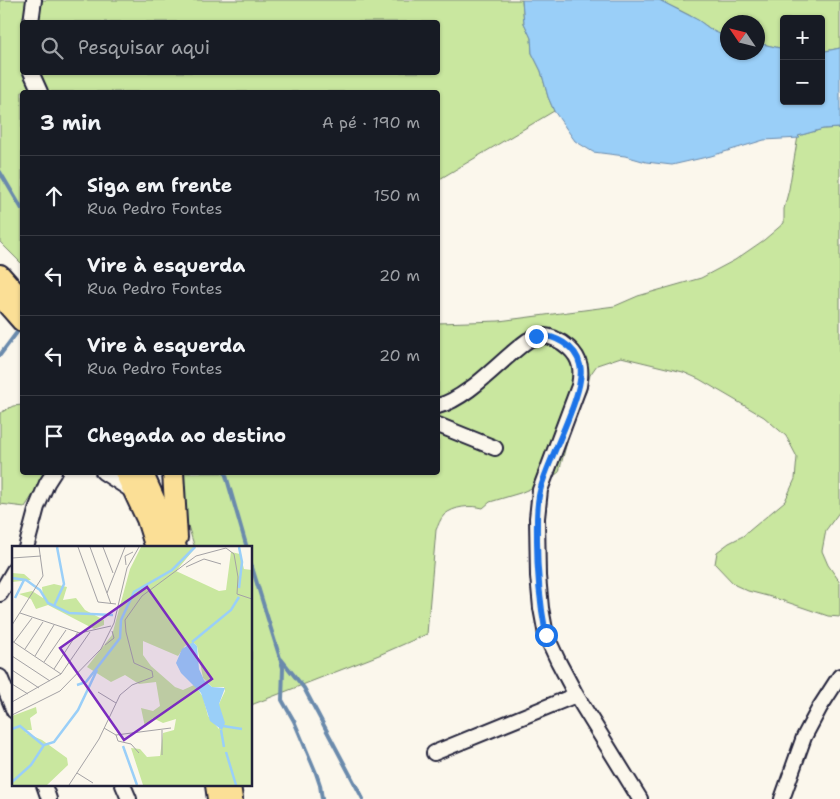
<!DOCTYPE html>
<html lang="pt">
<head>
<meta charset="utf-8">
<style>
	:root { --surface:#171b24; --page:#242831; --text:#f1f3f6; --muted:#9ea1a6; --line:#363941 }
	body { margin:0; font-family:"Shantell Sans",sans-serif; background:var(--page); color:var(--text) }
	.controls { position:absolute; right:15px; top:15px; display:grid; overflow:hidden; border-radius:5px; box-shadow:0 1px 4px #0004 }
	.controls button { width:45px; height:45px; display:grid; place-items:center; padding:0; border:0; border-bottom:1px solid var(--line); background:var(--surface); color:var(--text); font:25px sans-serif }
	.compass { position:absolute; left:720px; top:15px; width:45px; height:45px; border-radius:50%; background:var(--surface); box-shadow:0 1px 4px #0004; rotate:305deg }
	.stop { position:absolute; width:15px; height:15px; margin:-11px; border:4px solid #1a73e8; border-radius:50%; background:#fff }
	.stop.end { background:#1a73e8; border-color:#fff; box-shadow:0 1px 5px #0008 }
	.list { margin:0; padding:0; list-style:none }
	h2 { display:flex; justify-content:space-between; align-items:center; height:65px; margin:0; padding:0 20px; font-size:21px }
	h2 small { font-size:16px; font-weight:400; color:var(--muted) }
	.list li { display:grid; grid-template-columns:32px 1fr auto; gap:15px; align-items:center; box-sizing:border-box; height:80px; padding:0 20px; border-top:1px solid var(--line) }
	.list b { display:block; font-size:19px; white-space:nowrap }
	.list p { margin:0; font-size:16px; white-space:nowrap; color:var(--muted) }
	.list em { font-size:16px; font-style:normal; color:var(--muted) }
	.icon { flex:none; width:28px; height:28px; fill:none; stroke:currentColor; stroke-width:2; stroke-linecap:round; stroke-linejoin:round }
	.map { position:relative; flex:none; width:840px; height:799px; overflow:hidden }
	.search { position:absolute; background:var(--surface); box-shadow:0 1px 4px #0004; left:20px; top:20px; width:420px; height:55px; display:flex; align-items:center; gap:12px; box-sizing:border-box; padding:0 18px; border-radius:5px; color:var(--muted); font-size:19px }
	.panel { position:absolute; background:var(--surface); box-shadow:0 1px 4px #0004; left:20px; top:90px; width:420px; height:385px; border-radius:5px }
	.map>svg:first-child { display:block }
</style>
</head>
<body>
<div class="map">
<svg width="840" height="799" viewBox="0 0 840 799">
	<rect width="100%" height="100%" fill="#fbf7ec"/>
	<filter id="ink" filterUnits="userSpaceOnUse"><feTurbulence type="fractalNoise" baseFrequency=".02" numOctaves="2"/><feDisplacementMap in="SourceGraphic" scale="10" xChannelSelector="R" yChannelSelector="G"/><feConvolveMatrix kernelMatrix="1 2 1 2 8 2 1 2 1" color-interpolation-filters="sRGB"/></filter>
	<g filter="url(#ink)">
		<path fill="#c9e79f" stroke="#76846d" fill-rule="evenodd" d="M0,0H522L524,23L531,38L532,53L541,71L548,97L554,111L438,180V92H22V264L0,242ZM22,22H438V72H22Z
			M659,0H840V48L821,52V19H784V49L758,43V22H728L727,37C716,35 709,27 699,21C687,13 672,7 659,0Z
			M840,128V511L826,530L822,551L828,565L840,582V617L828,616L775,598L748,591L735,585L715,564L717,552L729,543L743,536L785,501L795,479L797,457L786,436L764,417L699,379L683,372L621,357L597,365L590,375L586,392L574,416L559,472L546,482L520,493L490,502L483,508C471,505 454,506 444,515C440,519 438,526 436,530L427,634L379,655L251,705V548H195L177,491L168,473L438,472V323L499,321L615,306L638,296L701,278L735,260L764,240L784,223V209L789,189L798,136L823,129Z
			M22,405V472L47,473L25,507L0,504V413L13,406Z"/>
		<path fill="#9acff8" stroke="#6a8aac" d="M522,0H659L698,20L713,31L727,37L728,52H758V43L784,49V101H821V52L840,48V128L823,129L798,136L800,138L764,140L711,156L672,165L646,162L625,156L593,152L575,141L554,111L548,97L541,71L532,53L531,38L524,23Z"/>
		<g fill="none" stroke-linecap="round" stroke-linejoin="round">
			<path stroke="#6a8aac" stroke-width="4" d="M0,172L22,209
				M0,355L21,327
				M225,472L247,548
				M251,564L283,668L282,700L294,721L316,773L320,785L322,799
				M281,659L304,688L363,799"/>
			<g stroke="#22223b" stroke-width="18">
				<path id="minor" d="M31,22L34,0
					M31,72L40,92
					M438,406C463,400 492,370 512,353C520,347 528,338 538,336C550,334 560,340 569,348C581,359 582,370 579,386L540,490L537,518L538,576L541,608L546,635L558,661L576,695L640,799
					M438,425L495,448
					M103,472L134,492
					M26,548L37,507L47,483L54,472
					M0,594L14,570
					M0,677L14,711
					M434,753L576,695
					M44,785L49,799
					M123,785L129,799
					M782,799L804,737L820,707L840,676"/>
			</g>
			<g stroke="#22223b" stroke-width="24">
				<path id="highway" d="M0,275L22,300
					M0,296L22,321
					M125,472L147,519L156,548
					M142,472L176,548
					M173,472L177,538
					M216,785L218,799
					M230,785L232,799"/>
			</g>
			<use href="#minor" stroke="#fbf7ec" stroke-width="14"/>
			<use href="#highway" stroke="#fbdf96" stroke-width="20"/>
		</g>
	</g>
	<g fill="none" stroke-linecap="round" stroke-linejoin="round" filter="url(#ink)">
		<path stroke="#1a73e8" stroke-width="6" d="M536,336C554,334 576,346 580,365C587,391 547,460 540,491C536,507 537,524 537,540C537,572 540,603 546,635"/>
	</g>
	<g transform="translate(12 546)">
		<rect width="240" height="240" fill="#fbf7ec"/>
		<path d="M129,1H184L164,25L207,45L214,44L219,6L228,8L232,23L240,24V239H131L119,202L128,203L135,211L148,210L151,187L162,184L164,173L151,177L141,172L133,181L129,162L141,165L148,160L144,136L127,138L113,129L99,136L75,121L100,89L118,23ZM131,95L166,110L173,100L182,97L185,100L191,132L200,141H212L213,145L207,158V183L196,170L191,151L184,141L182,139L171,144L163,141L139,120L131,109ZM0,27L12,28L19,34L0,36ZM42,38L55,41L51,54L64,52L73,64L92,74V79L82,83L36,59L24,63L19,53L7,48L20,45L31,52L30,41ZM24,161L25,167L18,172L20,184H13L14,187L30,194L55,212L56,219L35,239H0V170Z" fill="#c9e79f" fill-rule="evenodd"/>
		<path d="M181,96L185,100L187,123L192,134L200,141L213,142L207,158L213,177L210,184L198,175L189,147L169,127L164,117L170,103Z" fill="#9acff8"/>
		<path fill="none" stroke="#9acff8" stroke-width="2.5" d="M0,32L14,34L28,44L36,57L57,67L101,69M227,42L230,16L227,1M3,52L12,34M42,60L52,38L45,1M180,96L219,64L227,51M65,139L74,136L108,92L109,74L122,46L160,24L183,1M211,180L230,183M0,183L8,180L31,199M209,184L212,201M111,200L125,239M214,206L224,239M0,236L19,219L32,199L42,196L66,164L85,124"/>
		<path fill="none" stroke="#a4a2a5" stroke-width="1" d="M66,1L86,56L104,58M78,1L99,58M91,1L101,27M0,12L29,10M114,19L113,10L121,6M174,21L192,13L209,18M95,47L113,1M8,67L68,87L99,80M0,79L31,30L27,1M0,95L49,128M2,96L20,72M93,99L102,92L100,85M13,103L31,76M0,110L38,135M23,110L42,79M32,116L54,84M42,123L66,86M0,124L27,142M0,138L16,148M86,146L104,157M0,156L49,128L78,86M0,169L48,145L89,103L102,77L115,22L127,1M92,182L104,189L106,195L119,198L127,207M104,189L159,182M150,209V184M65,227L81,237M57,239L87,193L108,149L120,139L141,131L140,125L122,117L114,86L113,74L130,50L184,10L214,2L222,8L226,31L225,48L240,53"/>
		<path fill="#7b2cbf" fill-opacity="0.15" stroke="#7b2cbf" stroke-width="2.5" d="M135,41L200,133L112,194L48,102Z"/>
		<rect width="240" height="240" fill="none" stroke="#22223b" stroke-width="2.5"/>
	</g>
</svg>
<div class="controls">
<button>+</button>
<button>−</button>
</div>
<svg class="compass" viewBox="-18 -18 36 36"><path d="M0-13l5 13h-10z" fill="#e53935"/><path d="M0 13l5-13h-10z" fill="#9ea1a6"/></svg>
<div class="stop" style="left:546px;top:635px"></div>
<div class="stop end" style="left:536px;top:336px"></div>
<div class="search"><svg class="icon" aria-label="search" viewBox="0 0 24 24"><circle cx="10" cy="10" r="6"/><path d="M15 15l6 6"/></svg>Pesquisar aqui</div>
<section class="panel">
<h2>3 min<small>A pé · 190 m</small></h2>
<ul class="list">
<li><svg class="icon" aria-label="ahead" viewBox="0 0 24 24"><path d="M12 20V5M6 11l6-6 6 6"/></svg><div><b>Siga em frente</b><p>Rua Pedro Fontes</p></div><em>150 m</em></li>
<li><svg class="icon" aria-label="left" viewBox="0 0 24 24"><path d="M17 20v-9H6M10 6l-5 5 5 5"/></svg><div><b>Vire à esquerda</b><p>Rua Pedro Fontes</p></div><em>20 m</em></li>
<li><svg class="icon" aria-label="left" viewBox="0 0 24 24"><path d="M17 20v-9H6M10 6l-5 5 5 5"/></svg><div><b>Vire à esquerda</b><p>Rua Pedro Fontes</p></div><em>20 m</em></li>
<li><svg class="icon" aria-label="arrive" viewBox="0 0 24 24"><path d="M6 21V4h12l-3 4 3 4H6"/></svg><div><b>Chegada ao destino</b></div></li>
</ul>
</section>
</div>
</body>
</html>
